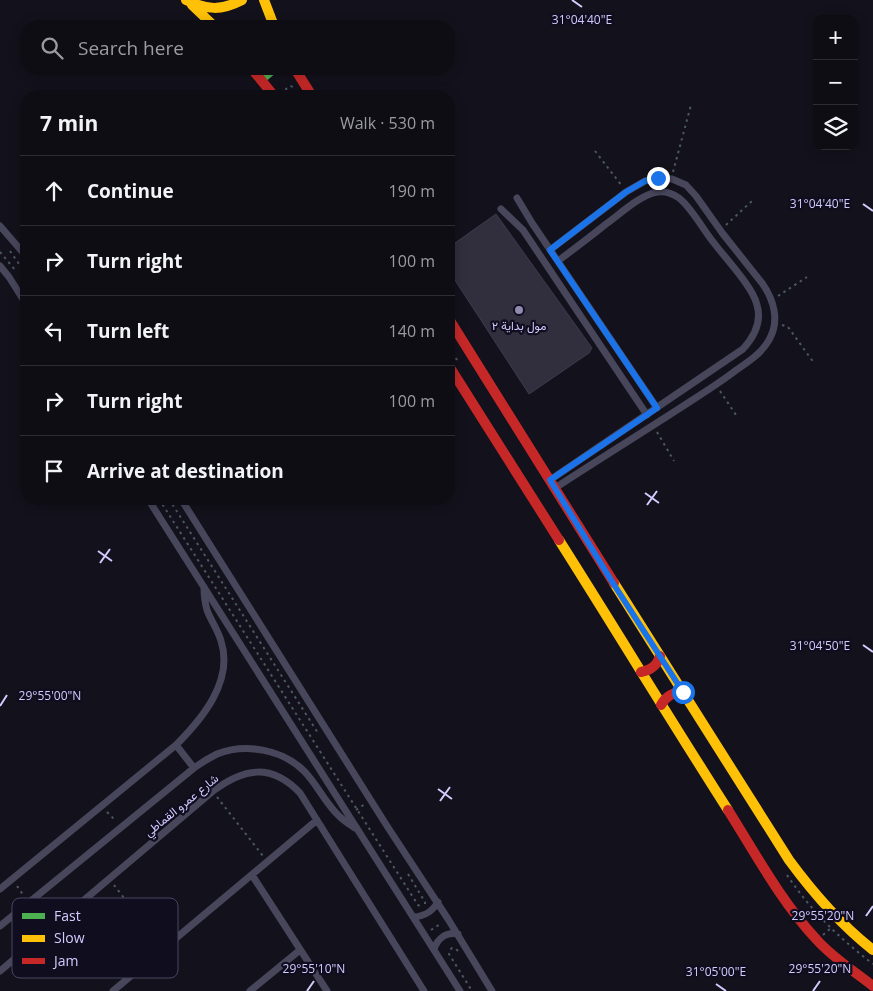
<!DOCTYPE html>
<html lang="en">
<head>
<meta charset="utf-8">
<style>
	:root { --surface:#0e0d14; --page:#17161d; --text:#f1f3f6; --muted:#9b9ca0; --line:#2e2d34 }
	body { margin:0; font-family:"Open Sans",Vazirmatn,sans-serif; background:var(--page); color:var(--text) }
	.controls { position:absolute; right:15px; top:15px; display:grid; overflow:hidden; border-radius:10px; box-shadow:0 2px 12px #0003 }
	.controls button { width:45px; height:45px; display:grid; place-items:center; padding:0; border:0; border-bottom:1px solid var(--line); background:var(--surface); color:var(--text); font:25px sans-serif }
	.stop { position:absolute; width:15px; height:15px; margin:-11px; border:4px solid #1a73e8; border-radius:50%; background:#fff }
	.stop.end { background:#1a73e8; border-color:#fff; box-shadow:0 1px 5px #0008 }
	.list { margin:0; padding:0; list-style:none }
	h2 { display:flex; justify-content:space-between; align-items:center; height:65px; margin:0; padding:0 20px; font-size:21px }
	h2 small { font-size:16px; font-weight:400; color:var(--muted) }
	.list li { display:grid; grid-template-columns:32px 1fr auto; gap:15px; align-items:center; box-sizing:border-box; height:70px; padding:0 20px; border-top:1px solid var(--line) }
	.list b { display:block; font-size:19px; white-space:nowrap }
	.list em { font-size:16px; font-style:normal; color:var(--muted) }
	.icon { flex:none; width:28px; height:28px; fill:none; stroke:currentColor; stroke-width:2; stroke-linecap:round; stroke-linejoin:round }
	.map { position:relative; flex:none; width:873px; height:991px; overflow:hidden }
	.search { position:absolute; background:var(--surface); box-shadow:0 2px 12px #0003; left:20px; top:20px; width:435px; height:55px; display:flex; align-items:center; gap:12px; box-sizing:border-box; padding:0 18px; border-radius:20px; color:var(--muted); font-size:19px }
	.panel { position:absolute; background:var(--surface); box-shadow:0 2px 12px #0003; left:20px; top:90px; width:435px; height:415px; border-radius:20px }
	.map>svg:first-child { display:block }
</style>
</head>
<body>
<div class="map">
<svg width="873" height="991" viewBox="0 0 873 991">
	<rect width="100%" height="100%" fill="#13111b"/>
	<path fill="#312e3d" stroke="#3e3b4e" d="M496,214L592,348L589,353L529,394L449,271V262L455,243Z"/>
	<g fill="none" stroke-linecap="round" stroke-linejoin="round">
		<path stroke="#4a5864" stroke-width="2" stroke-dasharray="2.5 4" stroke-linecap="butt" d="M288,96L286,93V89L290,86L294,87
			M595,151L622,186
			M673,172L691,105
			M726,225L753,200
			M10,251L26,274
			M0,252L16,271
			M778,296L807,277
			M782,325L788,327L814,363
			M449,347L457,360
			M720,391L738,418
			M657,432L674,461
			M159,499L418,905L422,907
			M169,499L318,733
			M217,797L263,856
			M356,810L365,804
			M107,812L116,821
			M408,874L425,902V904
			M787,875C812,912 838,937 873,964
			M114,885L159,943
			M17,886L24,896
			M431,930L442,923
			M823,935L831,928
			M458,951L456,949L452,948L450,950L449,954L472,991"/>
		<path stroke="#47465b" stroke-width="7" d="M517,198L532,223L657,408
			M501,209L523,230L647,415
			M0,226L26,256
			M550,250L626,192L645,181L658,178L672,179L686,185L696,196L723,234L762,283C774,300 780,321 769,340C761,354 748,362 735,371C722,381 708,390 694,399C648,429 601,458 555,488
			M0,266L9,277L26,304
			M550,480L743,349C754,337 762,322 757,305C753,287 726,259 714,243C703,230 692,208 679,198C672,193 665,191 657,192C640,195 620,214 606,224C590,237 574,249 558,261
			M148,499L460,991
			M181,499L387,826L448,919L492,991
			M176,745L194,768
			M252,875L327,991
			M0,889L176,745C202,719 234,681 221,641C218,630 211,621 207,610C205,603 204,595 204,587
			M414,917C425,916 432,912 438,902
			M0,926L194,768C201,763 209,758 217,754C245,743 282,749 304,771C317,784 325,803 339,816C344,821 349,824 355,828
			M434,949C438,938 446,932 458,934
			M0,971L213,791C244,768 271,763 300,793L424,991
			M113,991L317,820
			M250,991L300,950"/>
		<path stroke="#4caf50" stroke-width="10" d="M261,79L273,69"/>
		<path stroke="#ffc107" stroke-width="10" d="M186,0C207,10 221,11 242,0
			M264,0L274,26
			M192,5L214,26
			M559,540C616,630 671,721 728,810
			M614,583L789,860C814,894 840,924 873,950"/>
		<path stroke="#c62828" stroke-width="10" d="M252,69L274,96
			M295,69L312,96
			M449,319L614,583
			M449,366L559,540
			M641,672C651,670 657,666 660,656
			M661,705C666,696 673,692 683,692
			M728,810C755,853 782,903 817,940C833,958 854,971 873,986"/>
	</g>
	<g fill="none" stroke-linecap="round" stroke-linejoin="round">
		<path stroke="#1a73e8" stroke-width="6" d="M658,178L645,181L626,192L550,250L657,408L550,480L611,580L683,692"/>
	</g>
	<path fill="none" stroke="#d2ccfe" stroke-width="2" d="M572,0L582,7M863,204L873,211M645,493L659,503M647,505L657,491M98,551L112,561M100,563L110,549M863,645L873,652M0,706L7,695M438,789L452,799M440,801L450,787M866,916L873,906M716,984L726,991M307,991L314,981M813,991L820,981"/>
	<circle fill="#8f8baf" stroke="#100d1f" stroke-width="2" cx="519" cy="310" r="5"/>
	<g text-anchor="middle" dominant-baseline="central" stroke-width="4.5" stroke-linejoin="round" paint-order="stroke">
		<g font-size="12" fill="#d2ccfe" stroke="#100d1f">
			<text x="519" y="325">مول بداية ۲</text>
		</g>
		<g font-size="12" fill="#d2ccfe" stroke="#100d1f">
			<text transform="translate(181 805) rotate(-39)">شارع عمرو القماطي</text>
		</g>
	</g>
	<rect x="12" y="898" width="166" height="80" rx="8" fill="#100d1f" stroke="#4a4662" stroke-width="1"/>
	<rect x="22" y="913" width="23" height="6" fill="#4caf50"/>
	<rect x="22" y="935" width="23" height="7" fill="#ffc107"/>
	<rect x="22" y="958" width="23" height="6" fill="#c62828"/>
	<g font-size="14" fill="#d2ccfe">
		<text x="54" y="921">Fast</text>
		<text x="54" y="943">Slow</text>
		<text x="54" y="966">Jam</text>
	</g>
	<g font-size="12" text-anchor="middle" fill="#d2ccfe" stroke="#100d1f" stroke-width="4.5" stroke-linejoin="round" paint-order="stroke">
		<text x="582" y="24">31°04'40"E</text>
		<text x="820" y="208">31°04'40"E</text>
		<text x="820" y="650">31°04'50"E</text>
		<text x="50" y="700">29°55'00"N</text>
		<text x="823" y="920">29°55'20"N</text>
		<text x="314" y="973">29°55'10"N</text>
		<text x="820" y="973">29°55'20"N</text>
		<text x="716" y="976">31°05'00"E</text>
	</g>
</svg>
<div class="controls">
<button>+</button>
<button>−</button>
<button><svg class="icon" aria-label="layers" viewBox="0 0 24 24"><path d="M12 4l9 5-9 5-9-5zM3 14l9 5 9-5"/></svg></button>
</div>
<div class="stop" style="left:683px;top:692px"></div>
<div class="stop end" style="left:658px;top:178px"></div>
<div class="search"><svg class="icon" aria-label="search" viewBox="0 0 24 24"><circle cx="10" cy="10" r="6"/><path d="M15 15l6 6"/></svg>Search here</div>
<section class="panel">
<h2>7 min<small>Walk · 530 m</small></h2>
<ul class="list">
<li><svg class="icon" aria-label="ahead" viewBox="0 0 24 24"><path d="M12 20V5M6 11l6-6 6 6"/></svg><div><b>Continue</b></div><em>190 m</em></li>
<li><svg class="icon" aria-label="right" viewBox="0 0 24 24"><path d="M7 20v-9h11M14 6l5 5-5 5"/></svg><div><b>Turn right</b></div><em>100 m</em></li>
<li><svg class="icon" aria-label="left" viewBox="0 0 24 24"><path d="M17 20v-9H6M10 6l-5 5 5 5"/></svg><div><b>Turn left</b></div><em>140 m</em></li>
<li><svg class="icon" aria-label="right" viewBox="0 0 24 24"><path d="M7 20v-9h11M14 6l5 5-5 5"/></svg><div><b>Turn right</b></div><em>100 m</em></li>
<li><svg class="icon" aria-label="arrive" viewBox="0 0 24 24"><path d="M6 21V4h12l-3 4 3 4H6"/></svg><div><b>Arrive at destination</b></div></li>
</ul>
</section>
</div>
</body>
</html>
